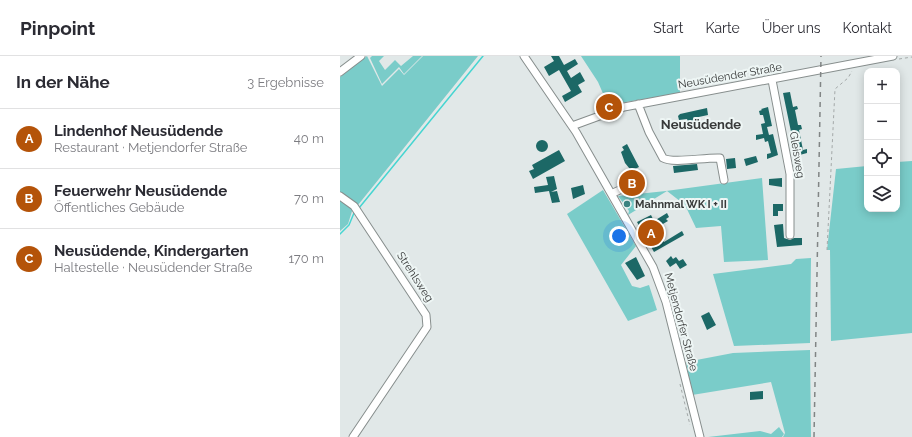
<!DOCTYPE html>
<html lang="de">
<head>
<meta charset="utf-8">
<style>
	:root { --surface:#fff; --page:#f7f7f7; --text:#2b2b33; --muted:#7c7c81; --line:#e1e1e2; --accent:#b45309 }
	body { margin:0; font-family:Raleway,sans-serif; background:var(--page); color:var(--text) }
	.controls { position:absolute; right:12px; top:12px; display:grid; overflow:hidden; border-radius:8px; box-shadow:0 2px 10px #0003 }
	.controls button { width:36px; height:36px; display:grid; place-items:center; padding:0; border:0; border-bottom:1px solid var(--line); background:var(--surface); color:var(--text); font:20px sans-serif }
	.you { position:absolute; left:279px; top:180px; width:14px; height:14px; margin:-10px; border:3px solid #fff; border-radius:50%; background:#1a73e8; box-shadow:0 0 0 6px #1a73e833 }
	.badge { display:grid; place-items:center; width:26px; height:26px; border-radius:50%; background:var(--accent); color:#fff; font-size:13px; font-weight:700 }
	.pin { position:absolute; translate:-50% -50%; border:2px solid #fff; box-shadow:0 1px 4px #0006 }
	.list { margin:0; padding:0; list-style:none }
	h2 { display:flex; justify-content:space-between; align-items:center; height:52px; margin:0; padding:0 16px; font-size:17px }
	h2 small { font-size:13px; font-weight:400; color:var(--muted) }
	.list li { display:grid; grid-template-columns:26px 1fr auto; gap:12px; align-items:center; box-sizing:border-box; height:60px; padding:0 16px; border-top:1px solid var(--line) }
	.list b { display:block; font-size:15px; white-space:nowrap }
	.list p { margin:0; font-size:13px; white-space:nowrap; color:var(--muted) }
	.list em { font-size:13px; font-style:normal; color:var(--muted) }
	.icon { flex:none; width:22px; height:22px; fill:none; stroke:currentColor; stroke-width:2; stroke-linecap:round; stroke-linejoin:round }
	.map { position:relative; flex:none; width:572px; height:381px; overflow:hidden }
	header { display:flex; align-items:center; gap:24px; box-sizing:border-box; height:56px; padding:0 20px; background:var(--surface); border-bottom:1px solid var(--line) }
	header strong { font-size:19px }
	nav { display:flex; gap:22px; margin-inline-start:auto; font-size:14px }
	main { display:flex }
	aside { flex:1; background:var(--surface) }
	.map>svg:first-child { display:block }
</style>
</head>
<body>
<header>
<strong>Pinpoint</strong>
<nav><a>Start</a><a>Karte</a><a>Über uns</a><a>Kontakt</a></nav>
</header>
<main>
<aside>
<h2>In der Nähe<small>3 Ergebnisse</small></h2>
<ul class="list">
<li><span class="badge">A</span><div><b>Lindenhof Neusüdende</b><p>Restaurant · Metjendorfer Straße</p></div><em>40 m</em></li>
<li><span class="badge">B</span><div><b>Feuerwehr Neusüdende</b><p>Öffentliches Gebäude</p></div><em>70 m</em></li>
<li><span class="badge">C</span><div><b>Neusüdende, Kindergarten</b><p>Haltestelle · Neusüdender Straße</p></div><em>170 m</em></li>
</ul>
</aside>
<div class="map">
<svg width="572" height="381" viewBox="0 0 572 381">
	<rect width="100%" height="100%" fill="#e1e8e8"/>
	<path fill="#7accc9" d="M27,0L42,30L59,13L64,19L83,0H138L18,149L0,136V21Z
		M32,0H44L39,5L45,14L55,4L61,10L73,0H82L64,18L59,11L42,28L30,2Z
		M241,0H340V37L268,49L258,26Z
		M572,105V277L491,285L490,194H487L496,113L527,110V153H557V106Z
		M422,122L428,204L384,206L381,170L356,172L345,149L327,135L288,159L289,155L278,140L326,135Z
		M263,134L296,190L281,209L292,230L300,232L309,229L317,254L288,265L227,158Z
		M0,142L13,152L8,168L0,175Z
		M471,202L470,287L394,290L373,218L451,208L456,203Z
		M470,294L471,381H443L445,377L431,326L352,339L346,306L393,297Z
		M439,371L444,378L442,381H368L420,375L431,378Z"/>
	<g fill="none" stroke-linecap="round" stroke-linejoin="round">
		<path stroke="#46d5d1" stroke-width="1.5" d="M19,152L143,0
			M0,178L9,169L14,157"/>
	</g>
	<path fill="#1c6866" d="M211,0H219L224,9L235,3L238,8L227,15L231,22L240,16L245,25L238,29L242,36L225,46L222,40L231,35L219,14L209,20L204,11L214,5Z
		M450,36L453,51L457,50L458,53L455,54L458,69H461L462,73L459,74L463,94L467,93V97L456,100L443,37Z
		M428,51L432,70L427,71L429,79L433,78L438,99L427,103V98L431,97L428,85L425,86L424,82L416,84V79L423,78L421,68L425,67L423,59H420L419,55L422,54L421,53Z
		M367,52L368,59L354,62L355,68L349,69L347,63L339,64L338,60L340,58Z
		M196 90a6 6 0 1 1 12 0a6 6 0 1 1-12 0Z
		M287,88L299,111L295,113L302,124L296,127L297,130L288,134L289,130L286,127L289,126L287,122L294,118L285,107L281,96L284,94L282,91Z
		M219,94L225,105L193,123L189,115L194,113L192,109Z
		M416,100L418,106L406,110L404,103Z
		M395,102L396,112L387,113L386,103Z
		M357,108L358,114L334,117L333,110Z
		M214,120L217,133L211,136L217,135L220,146L212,147L209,135L195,137L194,131L208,129L206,121Z
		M442,122V131L429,129V123Z
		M243,129L245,138L233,143L231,132Z
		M433,148H443V155H438V160H433Z
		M327,157L329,161L326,163L328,165L316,172L321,181L324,186L342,175L344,179L314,196L297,166L311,159L314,165Z
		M443,168L444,182L450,184L454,182H462V189L437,191L434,169Z
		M331,200L333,203L336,201L339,205L343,203L347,209L340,213L336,207L330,211L326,205Z
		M296,201L305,220L297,224L285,207Z
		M369,256L376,269L367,274L361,260Z
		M423,335V343L410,344V336Z"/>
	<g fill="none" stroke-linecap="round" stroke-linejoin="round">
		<g stroke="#878e8d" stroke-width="9">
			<path id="minor" d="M184,0L236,76L313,211L326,246L360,381
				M0,16L21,0
				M432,24L450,118V179
				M298,48L309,76L323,102C333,108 365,101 380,102L384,124
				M232,70L284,51L553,0
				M273,137L284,132
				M0,140L14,150L86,259L87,271L13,381"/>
		</g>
		<path stroke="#a4a9a9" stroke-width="1" stroke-dasharray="3 3" stroke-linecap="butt" d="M559,3L572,1
			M279,123L282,127
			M487,194L495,33L508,22L512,15
			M340,328L350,369"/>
		<use href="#minor" stroke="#fff" stroke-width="7"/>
		<path stroke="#818585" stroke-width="1.5" stroke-dasharray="5 5" stroke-linecap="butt" d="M474,381L481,0"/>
	</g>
	<circle fill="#3b8381" stroke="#eef6f5" stroke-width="1.5" cx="287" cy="148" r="4"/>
	<g text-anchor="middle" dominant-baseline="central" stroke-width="4" stroke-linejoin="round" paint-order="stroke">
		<g font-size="11" fill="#393b3b" stroke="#eef6f5">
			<text transform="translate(390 20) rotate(-10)">Neusüdender Straße</text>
			<text transform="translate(457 99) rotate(81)">Gleisweg</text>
			<text transform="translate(75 221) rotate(57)">Strehlsweg</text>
			<text transform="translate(341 266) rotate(75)">Metjendorfer Straße</text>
		</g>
		<g font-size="11" font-weight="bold" fill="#393b3b" stroke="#eef6f5" text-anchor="start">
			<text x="295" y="148">Mahnmal WK I + II</text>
		</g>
		<g font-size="13" font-weight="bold" fill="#393b3b" stroke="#eef6f5">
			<text x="361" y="68">Neusüdende</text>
		</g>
	</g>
</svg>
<div class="controls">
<button>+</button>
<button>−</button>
<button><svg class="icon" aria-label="locate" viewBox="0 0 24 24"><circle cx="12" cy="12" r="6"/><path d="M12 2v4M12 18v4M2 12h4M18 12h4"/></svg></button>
<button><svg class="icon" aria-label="layers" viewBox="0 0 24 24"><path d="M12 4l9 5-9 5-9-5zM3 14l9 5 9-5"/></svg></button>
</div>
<div class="you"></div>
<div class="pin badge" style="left:311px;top:177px">A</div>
<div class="pin badge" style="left:292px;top:127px">B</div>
<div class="pin badge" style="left:269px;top:51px">C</div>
</div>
</main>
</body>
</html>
